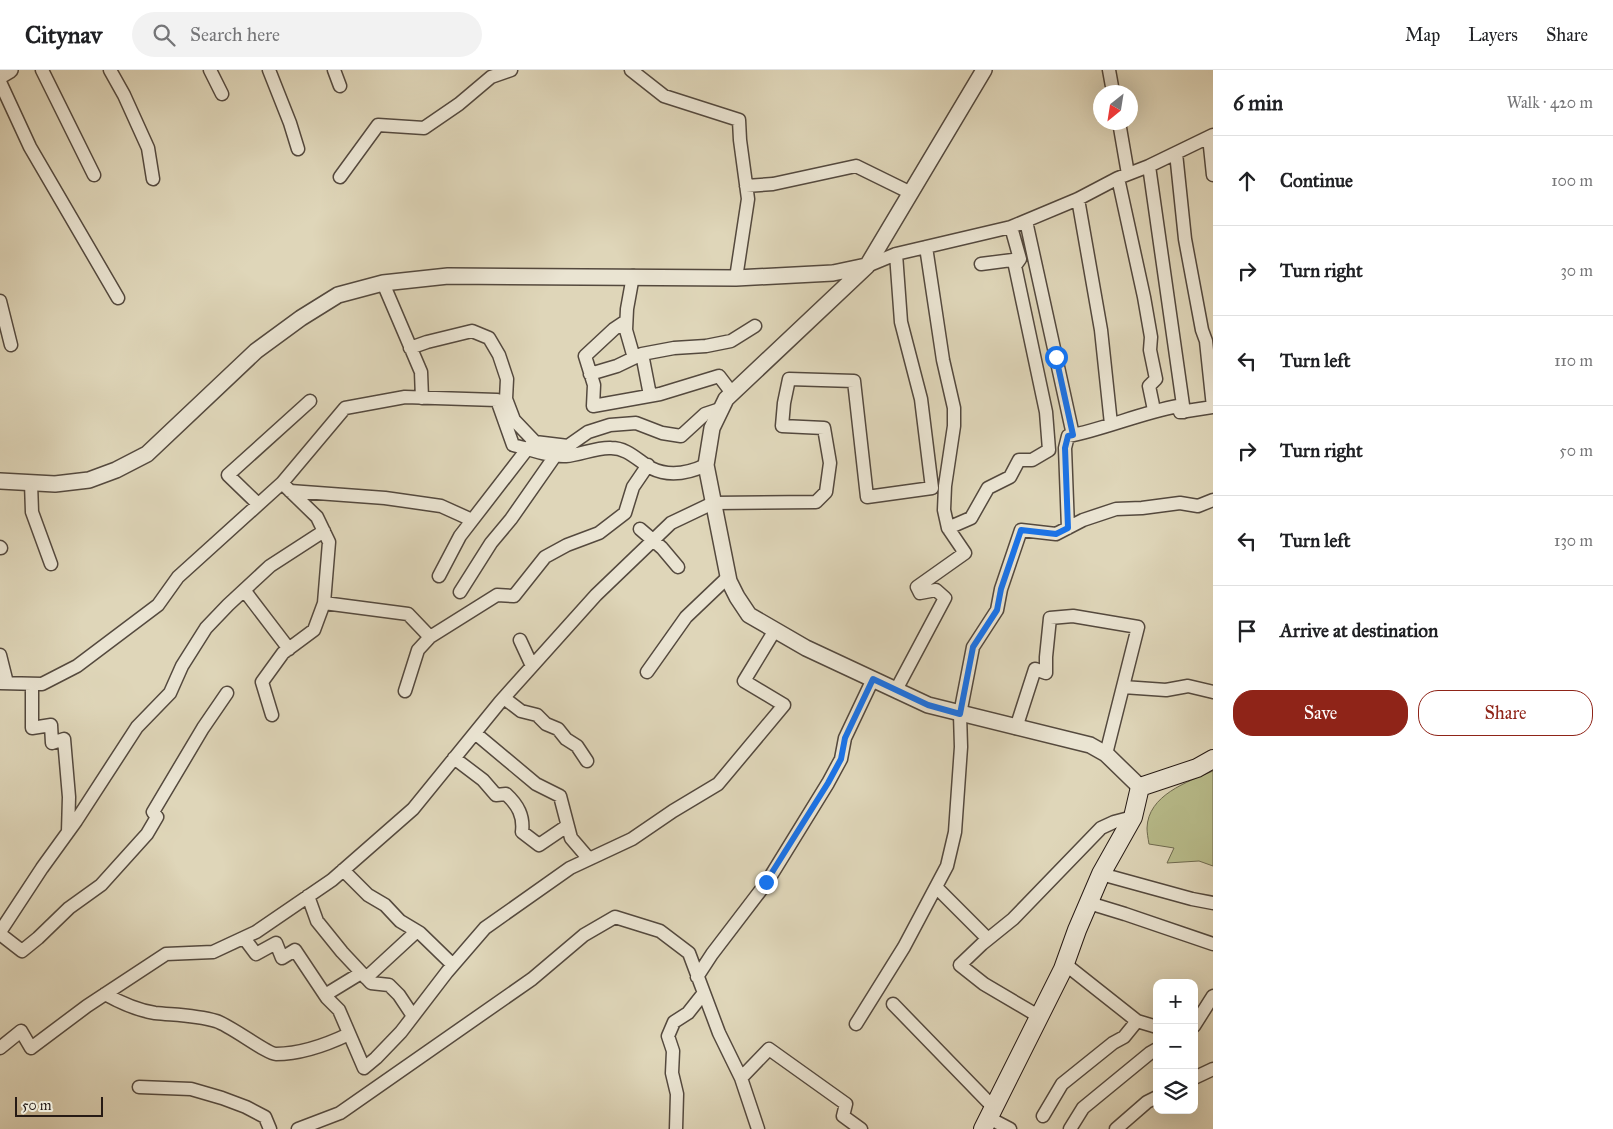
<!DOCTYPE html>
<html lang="en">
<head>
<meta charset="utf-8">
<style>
	:root { --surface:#fff; --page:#f2f2f2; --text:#202124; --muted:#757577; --line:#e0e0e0; --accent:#8f2418 }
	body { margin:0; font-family:"IM FELL Great Primer",serif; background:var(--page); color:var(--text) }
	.controls { position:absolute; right:15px; bottom:15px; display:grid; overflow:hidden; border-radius:10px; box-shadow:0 5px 20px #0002 }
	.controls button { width:45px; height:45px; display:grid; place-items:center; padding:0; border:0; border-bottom:1px solid var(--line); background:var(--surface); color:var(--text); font:25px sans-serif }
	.compass { position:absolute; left:1093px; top:15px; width:45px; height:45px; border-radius:50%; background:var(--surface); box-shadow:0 5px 20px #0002; rotate:210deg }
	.scale { position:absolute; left:15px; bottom:12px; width:88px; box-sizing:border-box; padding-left:5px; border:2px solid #261a15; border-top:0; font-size:14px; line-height:18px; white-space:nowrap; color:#261a15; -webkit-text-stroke:4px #eae4d2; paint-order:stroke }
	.stop { position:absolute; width:15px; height:15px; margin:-11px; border:4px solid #1a73e8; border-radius:50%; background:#fff }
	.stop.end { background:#1a73e8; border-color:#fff; box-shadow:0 1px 5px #0008 }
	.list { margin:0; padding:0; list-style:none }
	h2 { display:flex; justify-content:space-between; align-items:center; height:65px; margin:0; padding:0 20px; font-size:21px }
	h2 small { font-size:16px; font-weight:400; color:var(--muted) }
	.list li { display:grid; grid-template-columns:32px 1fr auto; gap:15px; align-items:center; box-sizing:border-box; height:90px; padding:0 20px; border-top:1px solid var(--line) }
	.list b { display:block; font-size:19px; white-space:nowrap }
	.list em { font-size:16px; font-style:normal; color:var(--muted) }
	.actions { display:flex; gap:10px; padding:15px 20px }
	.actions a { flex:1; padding:11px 0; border:1px solid var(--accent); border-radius:20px; text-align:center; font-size:18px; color:var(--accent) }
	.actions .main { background:var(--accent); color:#fff }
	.icon { flex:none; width:28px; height:28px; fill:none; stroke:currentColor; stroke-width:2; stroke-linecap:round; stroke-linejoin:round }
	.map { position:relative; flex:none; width:1213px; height:1059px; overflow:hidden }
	header { display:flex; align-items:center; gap:30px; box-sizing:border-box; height:70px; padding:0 25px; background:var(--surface); border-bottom:1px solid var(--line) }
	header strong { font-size:24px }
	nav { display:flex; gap:28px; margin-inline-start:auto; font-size:18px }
	.search { width:350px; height:45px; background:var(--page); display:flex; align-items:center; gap:12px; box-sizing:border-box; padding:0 18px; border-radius:28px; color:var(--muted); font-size:19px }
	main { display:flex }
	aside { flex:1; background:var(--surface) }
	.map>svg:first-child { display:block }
</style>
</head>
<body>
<header>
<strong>Citynav</strong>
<div class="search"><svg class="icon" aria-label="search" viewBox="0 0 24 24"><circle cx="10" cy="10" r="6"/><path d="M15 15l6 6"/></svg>Search here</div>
<nav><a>Map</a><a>Layers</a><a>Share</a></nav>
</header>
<main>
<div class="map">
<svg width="1213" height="1059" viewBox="0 0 1213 1059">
	<rect width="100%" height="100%" fill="#dfd6b9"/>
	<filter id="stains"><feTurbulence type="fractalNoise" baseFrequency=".004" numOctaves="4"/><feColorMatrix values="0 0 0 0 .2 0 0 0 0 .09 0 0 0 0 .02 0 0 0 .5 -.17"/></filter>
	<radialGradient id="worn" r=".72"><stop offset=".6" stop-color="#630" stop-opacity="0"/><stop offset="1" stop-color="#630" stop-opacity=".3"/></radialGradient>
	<path fill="#b8bc8b" stroke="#6f6b50" d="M1213,701V796L1199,791L1167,793L1174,778L1149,774C1148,768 1147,763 1147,758C1148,725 1187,712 1213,701Z"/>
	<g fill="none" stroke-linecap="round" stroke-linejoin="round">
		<g stroke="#54493e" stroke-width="15">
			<path id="minor" d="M42,0L94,105
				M110,0L124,25L148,78L153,109
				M210,0L222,24
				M269,0L290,53L298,79
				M334,0L340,16
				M631,0L664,26L739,50L740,70L748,129L736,208
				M1109,0L1113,22
				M0,12L30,77L118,228
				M1119,52L1128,104
				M1209,67L1213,105
				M1176,83L1185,169L1202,260L1206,271L1213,337
				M1149,96L1184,342
				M340,107L378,55L424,58L459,34L491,7L511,0
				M1118,108L1144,227L1151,267L1150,280L1156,309L1149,316L1154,340
				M746,116L773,114L856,96L911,123
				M1078,129L1101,260L1111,354
				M1026,151L1073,365
				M981,194L1020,189
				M867,196L896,184L1011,157L1078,129L1118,108L1149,96L1213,65
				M633,206L627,239L626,260L634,288
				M383,213L421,302L422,328
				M0,231L11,275
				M626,251L614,259L585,286L594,315L593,336L660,324L719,306L732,323
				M410,278L427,272L472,261L489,268L499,285L507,309L506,329L514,350L535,372
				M642,284L650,325
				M590,304L617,296L642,284L674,278L706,276L731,271L755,256
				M31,413L32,442L51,494
				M290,421L385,428L441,436L472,450
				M258,434L228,405L310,331
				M948,458L971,448L988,418L1010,407L1019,390H1032L1049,380L1046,342L1015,196L1020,189L1011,157
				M1068,458L1065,378L1068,366C1105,359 1140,343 1178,336L1180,342L1213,337
				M640,459L662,478L678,497
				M0,477L1,478
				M439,506L460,466L528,378L535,372L568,376L588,362L610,355L636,353L662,363L681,366L705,344L720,339
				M244,520L289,579
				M460,522L491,473L511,449L555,386
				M324,533L408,544L430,567
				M520,570L532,596
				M0,585L7,613
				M647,602L686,547L728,507
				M0,613L42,614L77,596L158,535L178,507L282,413L345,338L405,327L497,330L513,375C530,379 549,387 566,386C580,385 597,377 611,378C628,378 638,391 651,398C669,407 689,403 706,395
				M32,614V658L51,655L52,673L64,669L69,727L68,762
				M1123,617L1166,620L1188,616L1213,622
				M896,620L945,528L936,520L920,523L917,517L965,483L948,458L944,440L945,416L954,356V338L943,290L926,177
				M405,621L418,580L430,567L497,525L514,526L545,487L567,475L599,463L625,443L633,417L648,395
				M504,628L521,641L537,645L546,654L558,659L566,669L577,676L587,691
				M272,645L262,612L283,583L314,560L324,533L329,472L317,447L282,413
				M1016,658L1035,599L1046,603V587L1050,548L1073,546L1138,557L1106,684
				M475,663L536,714L560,726L571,768L589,789
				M454,688L483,710L496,725L506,724C518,735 524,746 522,762L539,775L567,756
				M343,800L368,825L385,835L400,851L420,863L453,895
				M1101,804L1192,829L1213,833
				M937,818L988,869
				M308,826L317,851L342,882L371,913L389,915L399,925L413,946
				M1089,833L1125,844L1213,874
				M0,862L42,798L76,751L137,657L170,623L182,596L206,558L228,535L270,496L324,461
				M0,864L22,881L38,868L69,838L101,815L147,764L157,747L153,742L203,658L227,623
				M244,868L256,884L276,873L282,888L295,880L327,928L339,940L364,998L376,988L401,962L447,902L485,858L570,798L632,769L673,741L718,714L784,635L744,611L775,560
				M1065,894L1137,951L1157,957
				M697,907L712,884L767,812L828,713L841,689L845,668L873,609
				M366,908L417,861
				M105,924C121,933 136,940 155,943C175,945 196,945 216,951C230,955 267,984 276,984C301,984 326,975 349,964
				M325,925L361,903
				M893,934L994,1038
				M1040,947L984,914L960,895L982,874L1013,849L1101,758L1114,752L1133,747
				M856,954L904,877L947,796L955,762L961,677L960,644L973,577L997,540L1001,519L1021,460L1056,464L1083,450L1116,439L1142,438L1180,433L1198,436L1213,430
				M1194,956L1213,926
				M0,978L21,961L31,978L87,936L166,884L213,882L256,862L332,810L413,739L500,632L596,525L671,453L713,433L816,432L826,422L830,393L824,358L782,356L784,333L789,309L854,311L867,427L932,418L921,329L901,252L896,184
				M741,1008L769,979L846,1034L843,1046L861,1059
				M1194,1008L1213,999
				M139,1017L191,1019L222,1028L246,1037L265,1047L270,1059
				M1043,1046L1062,1014L1113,973L1124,967L1137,951
				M989,1048L1010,1059
				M298,1059L340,1043L532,909L584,865L615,847L660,861L689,883L719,963L741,1008L758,1059
				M676,1059L677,1024L672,1003L673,981L668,966L674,952L688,943L703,924
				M1070,1059L1083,1038L1150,983L1157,979
				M1116,1059L1147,1032L1157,1027"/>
		</g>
		<g stroke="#54493e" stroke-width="18">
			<path id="tertiary" d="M984,0L867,196L726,329L712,358L706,395L729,511L737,527L749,545L806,578L928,635L1090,675L1106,684L1140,717
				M0,6L10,0
				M0,411L55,414L89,410L116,400L147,384L256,281L301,248L338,225L383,213L448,206L736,208L833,203L866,196"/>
		</g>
		<g stroke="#261a15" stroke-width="20">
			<path id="secondary" d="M983,1059L1063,899L1077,860L1101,804L1133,747L1140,717L1197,698L1213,689"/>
		</g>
		<use href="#minor" stroke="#eae4d2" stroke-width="12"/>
		<use href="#tertiary" stroke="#eae4d2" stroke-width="15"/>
		<use href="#secondary" stroke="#eae4d2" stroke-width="18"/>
	</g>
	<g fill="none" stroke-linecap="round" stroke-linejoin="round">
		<path stroke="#1a73e8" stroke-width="6" d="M766,812L828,713L841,689L845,668L873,609L928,635L960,644L973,577L997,540L1001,519L1021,460L1056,464L1068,458L1065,378L1068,366L1073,365L1056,287"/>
	</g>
	<rect width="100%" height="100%" filter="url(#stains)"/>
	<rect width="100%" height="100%" fill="url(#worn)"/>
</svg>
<div class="controls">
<button>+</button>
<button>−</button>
<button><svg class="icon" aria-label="layers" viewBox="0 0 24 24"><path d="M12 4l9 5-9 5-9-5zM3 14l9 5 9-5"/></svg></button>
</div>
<svg class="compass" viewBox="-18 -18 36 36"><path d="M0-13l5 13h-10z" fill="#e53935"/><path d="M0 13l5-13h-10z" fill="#757577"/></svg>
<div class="scale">50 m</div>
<div class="stop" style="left:1056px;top:287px"></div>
<div class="stop end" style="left:766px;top:812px"></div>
</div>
<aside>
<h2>6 min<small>Walk · 420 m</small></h2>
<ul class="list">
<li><svg class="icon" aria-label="ahead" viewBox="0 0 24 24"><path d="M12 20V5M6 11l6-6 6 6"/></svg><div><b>Continue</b></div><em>100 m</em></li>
<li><svg class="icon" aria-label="right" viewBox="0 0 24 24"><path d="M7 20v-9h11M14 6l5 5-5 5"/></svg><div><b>Turn right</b></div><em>30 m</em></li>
<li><svg class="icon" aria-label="left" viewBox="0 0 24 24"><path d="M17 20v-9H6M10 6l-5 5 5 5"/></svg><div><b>Turn left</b></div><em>110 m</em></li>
<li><svg class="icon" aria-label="right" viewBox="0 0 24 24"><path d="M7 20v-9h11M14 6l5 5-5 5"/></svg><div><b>Turn right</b></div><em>50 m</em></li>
<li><svg class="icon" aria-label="left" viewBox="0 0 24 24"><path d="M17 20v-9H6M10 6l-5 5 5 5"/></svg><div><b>Turn left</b></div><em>130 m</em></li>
<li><svg class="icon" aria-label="arrive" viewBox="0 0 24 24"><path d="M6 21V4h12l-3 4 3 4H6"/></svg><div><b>Arrive at destination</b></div></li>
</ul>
<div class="actions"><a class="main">Save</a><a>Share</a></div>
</aside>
</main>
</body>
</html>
